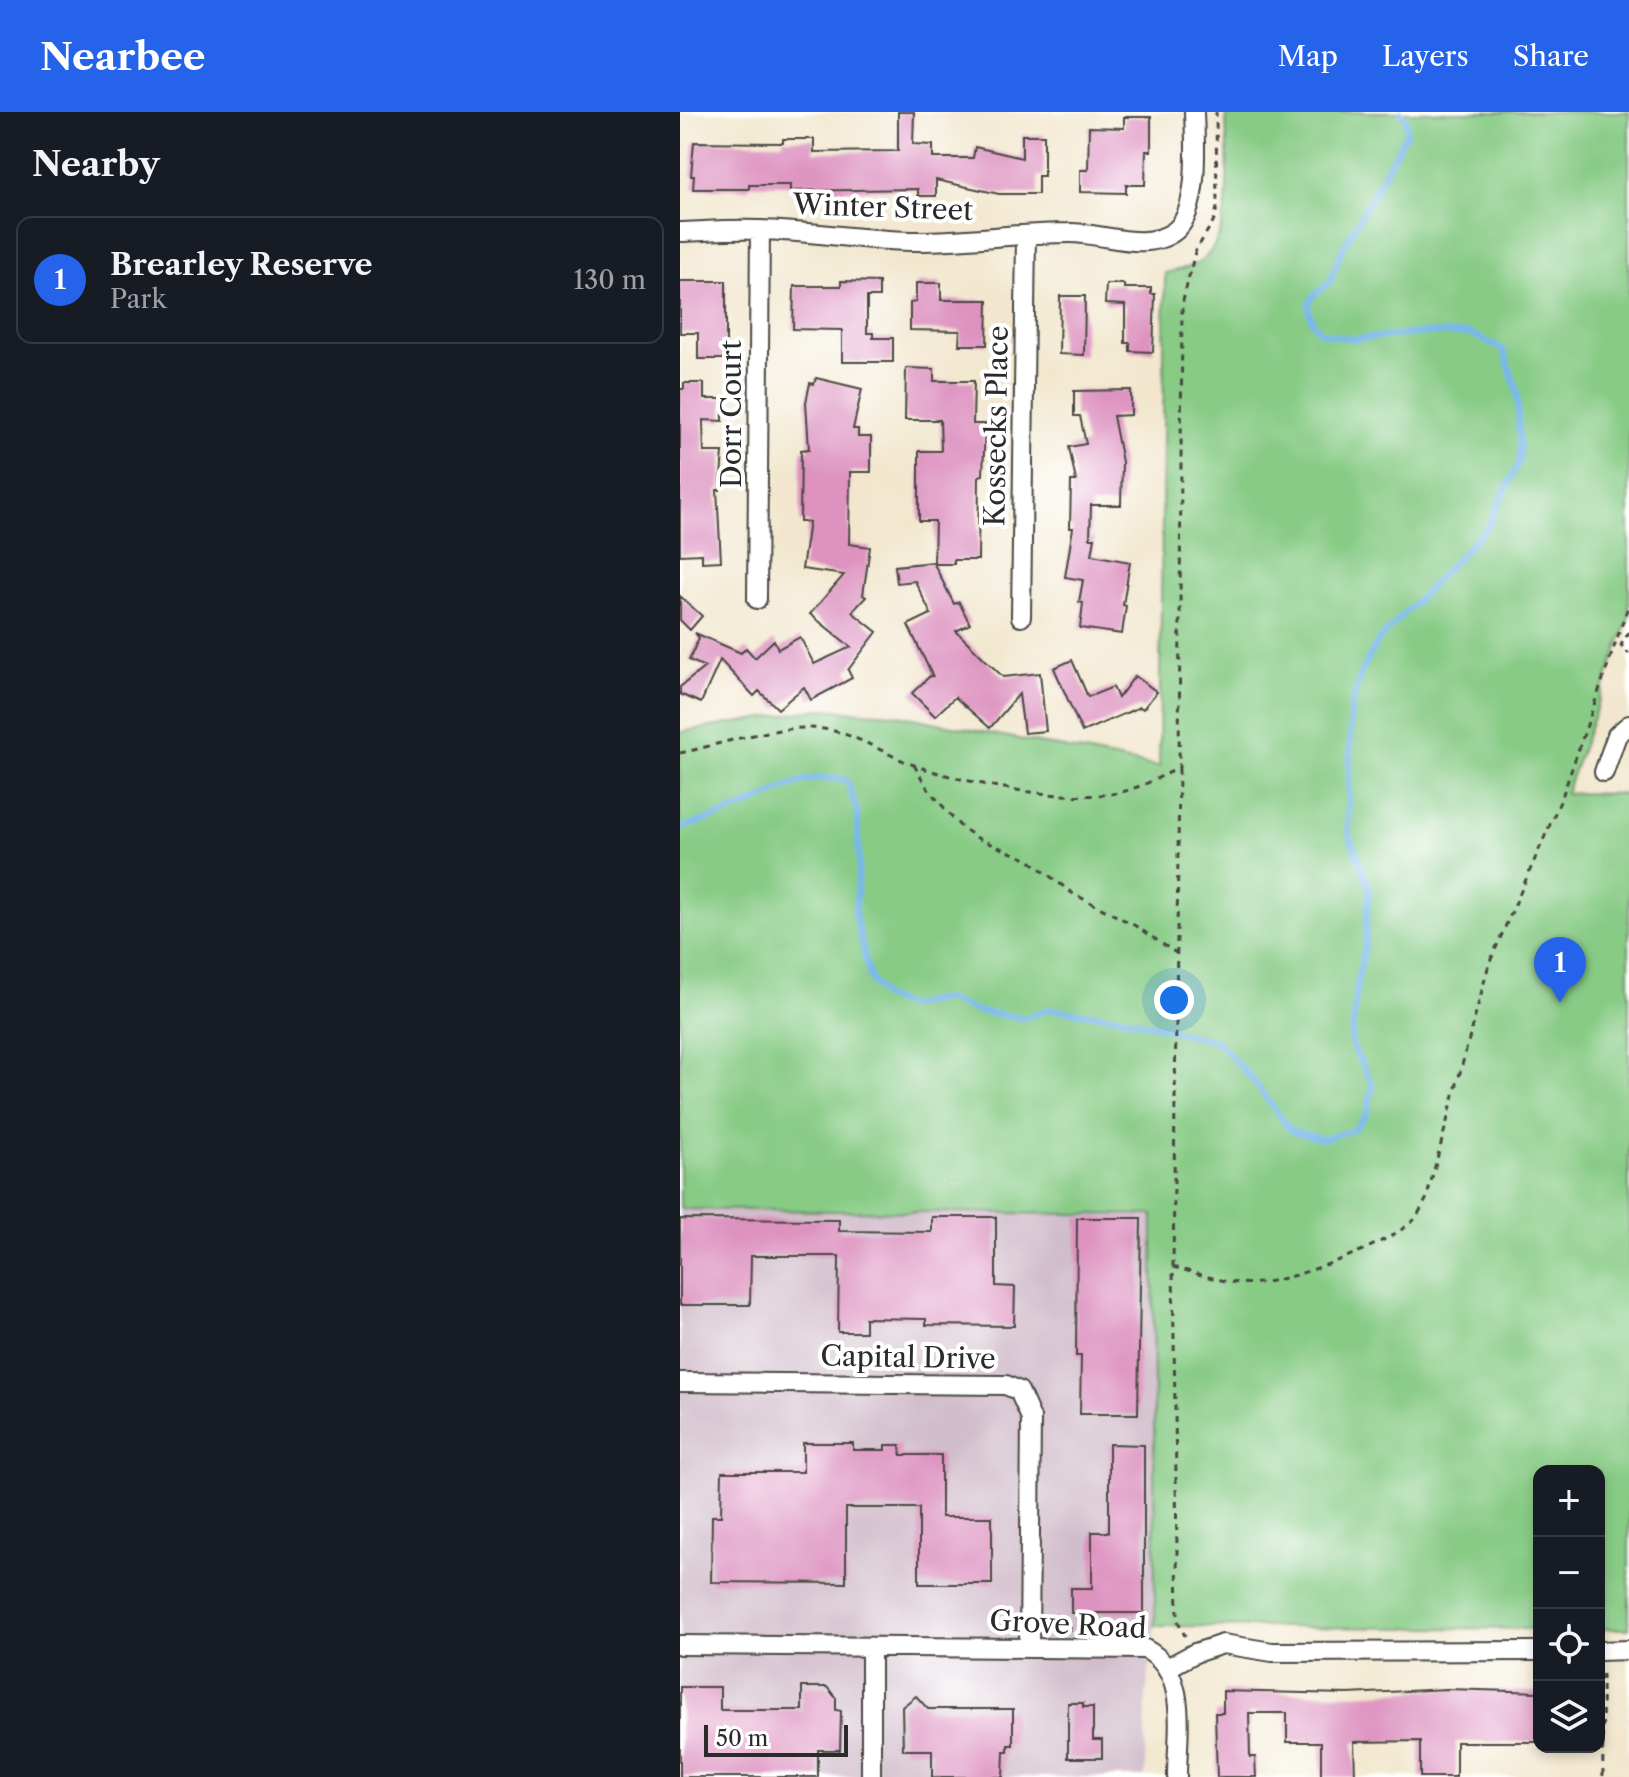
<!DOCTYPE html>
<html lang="en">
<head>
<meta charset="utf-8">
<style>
	:root { --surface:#171b24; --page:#242831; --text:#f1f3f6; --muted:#9ea1a6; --line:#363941; --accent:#2563eb }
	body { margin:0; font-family:"Libre Caslon Text",serif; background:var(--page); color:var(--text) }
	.controls { position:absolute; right:24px; bottom:24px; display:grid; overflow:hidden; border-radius:16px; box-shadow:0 4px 12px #0003 }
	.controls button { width:72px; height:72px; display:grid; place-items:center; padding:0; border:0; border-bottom:2px solid var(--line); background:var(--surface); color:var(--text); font:40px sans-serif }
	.scale { position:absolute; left:24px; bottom:20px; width:144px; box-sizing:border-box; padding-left:8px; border:4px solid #2b2b2b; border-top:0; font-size:22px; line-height:28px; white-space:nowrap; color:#2b2b2b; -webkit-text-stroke:6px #fff; paint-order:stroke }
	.you { position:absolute; left:494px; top:888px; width:28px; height:28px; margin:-20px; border:6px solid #fff; border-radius:50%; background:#1a73e8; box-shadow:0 0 0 12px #1a73e833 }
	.badge { display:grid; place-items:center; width:52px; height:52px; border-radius:50%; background:var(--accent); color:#fff; font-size:26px; font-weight:700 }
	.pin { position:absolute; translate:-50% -66px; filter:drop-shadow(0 2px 4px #0008) }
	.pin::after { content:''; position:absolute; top:42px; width:28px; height:24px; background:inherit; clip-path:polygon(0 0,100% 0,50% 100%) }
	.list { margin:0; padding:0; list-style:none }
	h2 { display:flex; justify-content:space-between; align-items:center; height:104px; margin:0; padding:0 32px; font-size:34px }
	h2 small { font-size:26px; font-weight:400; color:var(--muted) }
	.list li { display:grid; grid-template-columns:52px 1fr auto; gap:24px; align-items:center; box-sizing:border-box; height:128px; margin:0 16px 16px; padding:0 16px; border:2px solid var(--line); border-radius:16px }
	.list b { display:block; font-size:30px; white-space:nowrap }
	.list p { margin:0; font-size:26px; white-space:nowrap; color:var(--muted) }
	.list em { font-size:26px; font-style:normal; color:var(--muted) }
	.icon { flex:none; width:44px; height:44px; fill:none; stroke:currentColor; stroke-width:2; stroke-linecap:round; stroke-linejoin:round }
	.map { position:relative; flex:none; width:949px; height:1665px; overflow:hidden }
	header { display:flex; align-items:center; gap:48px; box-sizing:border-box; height:112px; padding:0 40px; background:var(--accent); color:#fff }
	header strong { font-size:38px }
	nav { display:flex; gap:44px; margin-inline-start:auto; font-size:28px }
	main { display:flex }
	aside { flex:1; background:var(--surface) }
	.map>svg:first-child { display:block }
</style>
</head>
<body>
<header>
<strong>Nearbee</strong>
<nav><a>Map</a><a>Layers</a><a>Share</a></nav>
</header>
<main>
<aside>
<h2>Nearby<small></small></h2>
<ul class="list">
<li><span class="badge">1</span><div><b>Brearley Reserve</b><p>Park</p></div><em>130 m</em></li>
</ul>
</aside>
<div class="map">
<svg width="949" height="1665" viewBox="0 0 949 1665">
	<rect width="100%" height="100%" fill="#fff"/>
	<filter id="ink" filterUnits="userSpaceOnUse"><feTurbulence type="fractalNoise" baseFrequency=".0125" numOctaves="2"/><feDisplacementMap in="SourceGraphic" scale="16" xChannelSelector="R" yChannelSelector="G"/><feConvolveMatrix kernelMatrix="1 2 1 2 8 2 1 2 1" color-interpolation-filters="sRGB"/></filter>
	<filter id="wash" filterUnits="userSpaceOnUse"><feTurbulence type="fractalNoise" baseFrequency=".006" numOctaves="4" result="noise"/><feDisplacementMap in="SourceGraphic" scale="32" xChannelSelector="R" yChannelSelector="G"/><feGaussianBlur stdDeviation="1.8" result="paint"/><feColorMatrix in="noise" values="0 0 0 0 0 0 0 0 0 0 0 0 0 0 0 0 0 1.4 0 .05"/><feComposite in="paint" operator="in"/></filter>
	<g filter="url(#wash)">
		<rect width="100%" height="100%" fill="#f2e7ce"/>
		<path fill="#d1bdcb" d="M0,1097L473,1103L475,1514L466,1583L465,1665H0Z"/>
		<path fill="#87cb85" stroke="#597b58" stroke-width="2" d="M546,0H949V505L886,681L949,682V1517H919V1359H859V1517L475,1514L473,1103L0,1097V620L140,597L213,602L479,655L485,161C495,158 512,156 521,149C557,122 546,40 546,0Z"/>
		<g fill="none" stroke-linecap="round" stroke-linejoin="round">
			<path stroke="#78b7ec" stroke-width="6" d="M0,716C22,709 45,703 66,694C108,677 117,661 167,668L177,699L179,750L175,802L190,866L203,885L228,894L264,887L297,899L343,906L369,897L446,906L538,930L576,972L611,1019L643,1027L675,1017L687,1001L693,973L671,932L677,871L685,833L689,776L668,719L671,597L681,560L698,529L808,414L840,348L837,279L823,237L791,222L746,221L674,227L641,221L632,209L628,194L633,184L650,170L661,140L727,20L726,8L721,0"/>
		</g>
		<g id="blocks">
			<path fill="#dd92c0" d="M218,0H234L233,32L253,33V46H293L295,35L342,46V23H364V64H358V82H319L256,68V84H238V77L110,79V73H69V77H13L14,64H11L14,30L103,31V27H134V40L218,39Z
				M444,5H471V39H466L465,73H446V81L400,80V58H408L409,15L444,16Z
				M0,169H46V247H18V221H0Z
				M161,169L199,170V185H187V221H193V226H213V250H162V218L113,217L114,174H161Z
				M236,171H261V188H308L307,233H279L280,219L230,218V191L236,190Z
				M426,172H444V176H471V182H475L473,240L450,239V231H445V193L425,192Z
				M380,184H405L404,243L379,242Z
				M226,256L254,257V269H294L293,312H305L303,363L299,364L298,448H274V452H254L274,492L279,490L290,512L276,519L323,565L360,561L366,619L344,621L339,582L310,616L275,585L255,604L232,581L251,563L253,565L228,513L251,502L235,469L217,471L215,454L254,450L255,409H239V339H261L260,308H225Z
				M136,266L182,277L173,317H178V325H191V360H170L169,432L190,435L183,483L186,485L172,500L197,520L168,558L172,566L131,588L124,575L98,597L79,579L74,584L40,548L21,591L0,582V575L25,555L9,548L19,526L15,521L61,541L66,536L75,546L94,528L98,537L120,525L134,552L171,535L130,502L164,463L122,457L129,410H120L121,338L129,337L126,290L130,271L134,272Z
				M4,271H24V287H43V309L23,308L24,340H43L40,378H37L41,449L22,450V442L0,443V277H4Z
				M451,278V303L433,304L442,350L441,393H411L410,426H415L412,443L450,450L443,493L446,494L442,522L400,516L403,491L399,490L403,468L385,465L393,416H390L391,369H396L389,335L406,332L400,304H394V279Z
				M0,484L22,504L10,518L0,508Z
				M392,548L408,585L433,575L438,586L455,564L477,580L463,597L460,595L402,620L374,556Z
				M252,1105H316V1174L335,1175L334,1214L246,1213V1207L185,1206V1220H158L159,1144H71L70,1193H0V1107L159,1108V1119L252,1120Z
				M397,1106H461L458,1302H400L401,1244H396Z
				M123,1331H173V1338H205V1333H220L221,1343H261V1405H312V1472H239V1396H166V1471L31,1470L32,1404H41L42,1360H123Z
				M429,1332L464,1333V1501H391V1476H412V1420H429Z
				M0,1575H40V1598H122V1575H147L156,1586V1598L161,1599L160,1638H138V1665H0Z
				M767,1577L859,1580V1630H776V1665H740V1629L674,1630L675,1665H641V1630H607V1601H569L570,1645H575L576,1665H537L535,1601H543V1579L668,1582Z
				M236,1584L248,1597H333V1633H328V1639H324L323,1665H252V1638H223L222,1595Z
				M388,1591H403V1595H413V1628H422V1646H388Z"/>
		</g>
	</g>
	<g filter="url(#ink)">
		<use href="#blocks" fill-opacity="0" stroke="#494743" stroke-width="2"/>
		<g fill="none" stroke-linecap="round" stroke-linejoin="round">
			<g stroke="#494743" stroke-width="22">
				<path id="minor" d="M0,120C26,119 53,117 79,118C130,119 180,128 231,129C284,130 336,121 389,121C421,120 467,142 496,118C520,97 515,29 514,0
					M77,487L80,118
					M341,505L346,123
					M924,660L937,623L949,613
					M0,1270L326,1273L339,1279L351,1306L349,1536
					M0,1533L465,1537C510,1560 497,1621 497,1665
					M919,1539L949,1538
					M489,1555L515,1541L543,1532L592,1540L859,1539
					M191,1665V1535"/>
			</g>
			<path stroke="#494743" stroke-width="3" stroke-dasharray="6 6" stroke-linecap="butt" d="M949,520L941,533L949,542
				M0,641C44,632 99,611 143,617C175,621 204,642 234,653C287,672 375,689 431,682C455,679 477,666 499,656L502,193L515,140L534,108L537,96L536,0
				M234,653L248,677L280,714L299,727L349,748L392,781L454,813L496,841
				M499,657L493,1155L498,1509L505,1524
				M493,1155C521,1162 550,1174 578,1171C615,1168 706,1133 733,1109C738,1104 742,1094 746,1088L809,852L882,685L949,492
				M390,1519V1509
				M922,1562L923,1665"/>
			<use href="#minor" stroke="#fff" stroke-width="18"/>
		</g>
	</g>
	<g text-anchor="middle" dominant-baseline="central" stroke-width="8" stroke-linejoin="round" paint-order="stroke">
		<g font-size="28" fill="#2b2b2b" stroke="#fff">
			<text transform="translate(203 95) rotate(2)">Winter Street</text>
			<text transform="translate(51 302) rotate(-90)">Dorr Court</text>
			<text transform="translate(316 314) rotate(-89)">Kossecks Place</text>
			<text transform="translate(228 1245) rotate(1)">Capital Drive</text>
			<text transform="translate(388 1512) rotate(3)">Grove Road</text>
		</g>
	</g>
</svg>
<div class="controls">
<button>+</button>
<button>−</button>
<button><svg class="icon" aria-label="locate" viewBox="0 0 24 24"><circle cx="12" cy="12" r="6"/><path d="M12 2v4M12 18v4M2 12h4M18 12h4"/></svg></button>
<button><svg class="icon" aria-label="layers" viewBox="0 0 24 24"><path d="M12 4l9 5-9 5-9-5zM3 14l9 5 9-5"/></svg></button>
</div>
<div class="scale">50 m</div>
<div class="you"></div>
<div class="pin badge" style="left:880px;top:891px">1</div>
</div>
</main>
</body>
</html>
